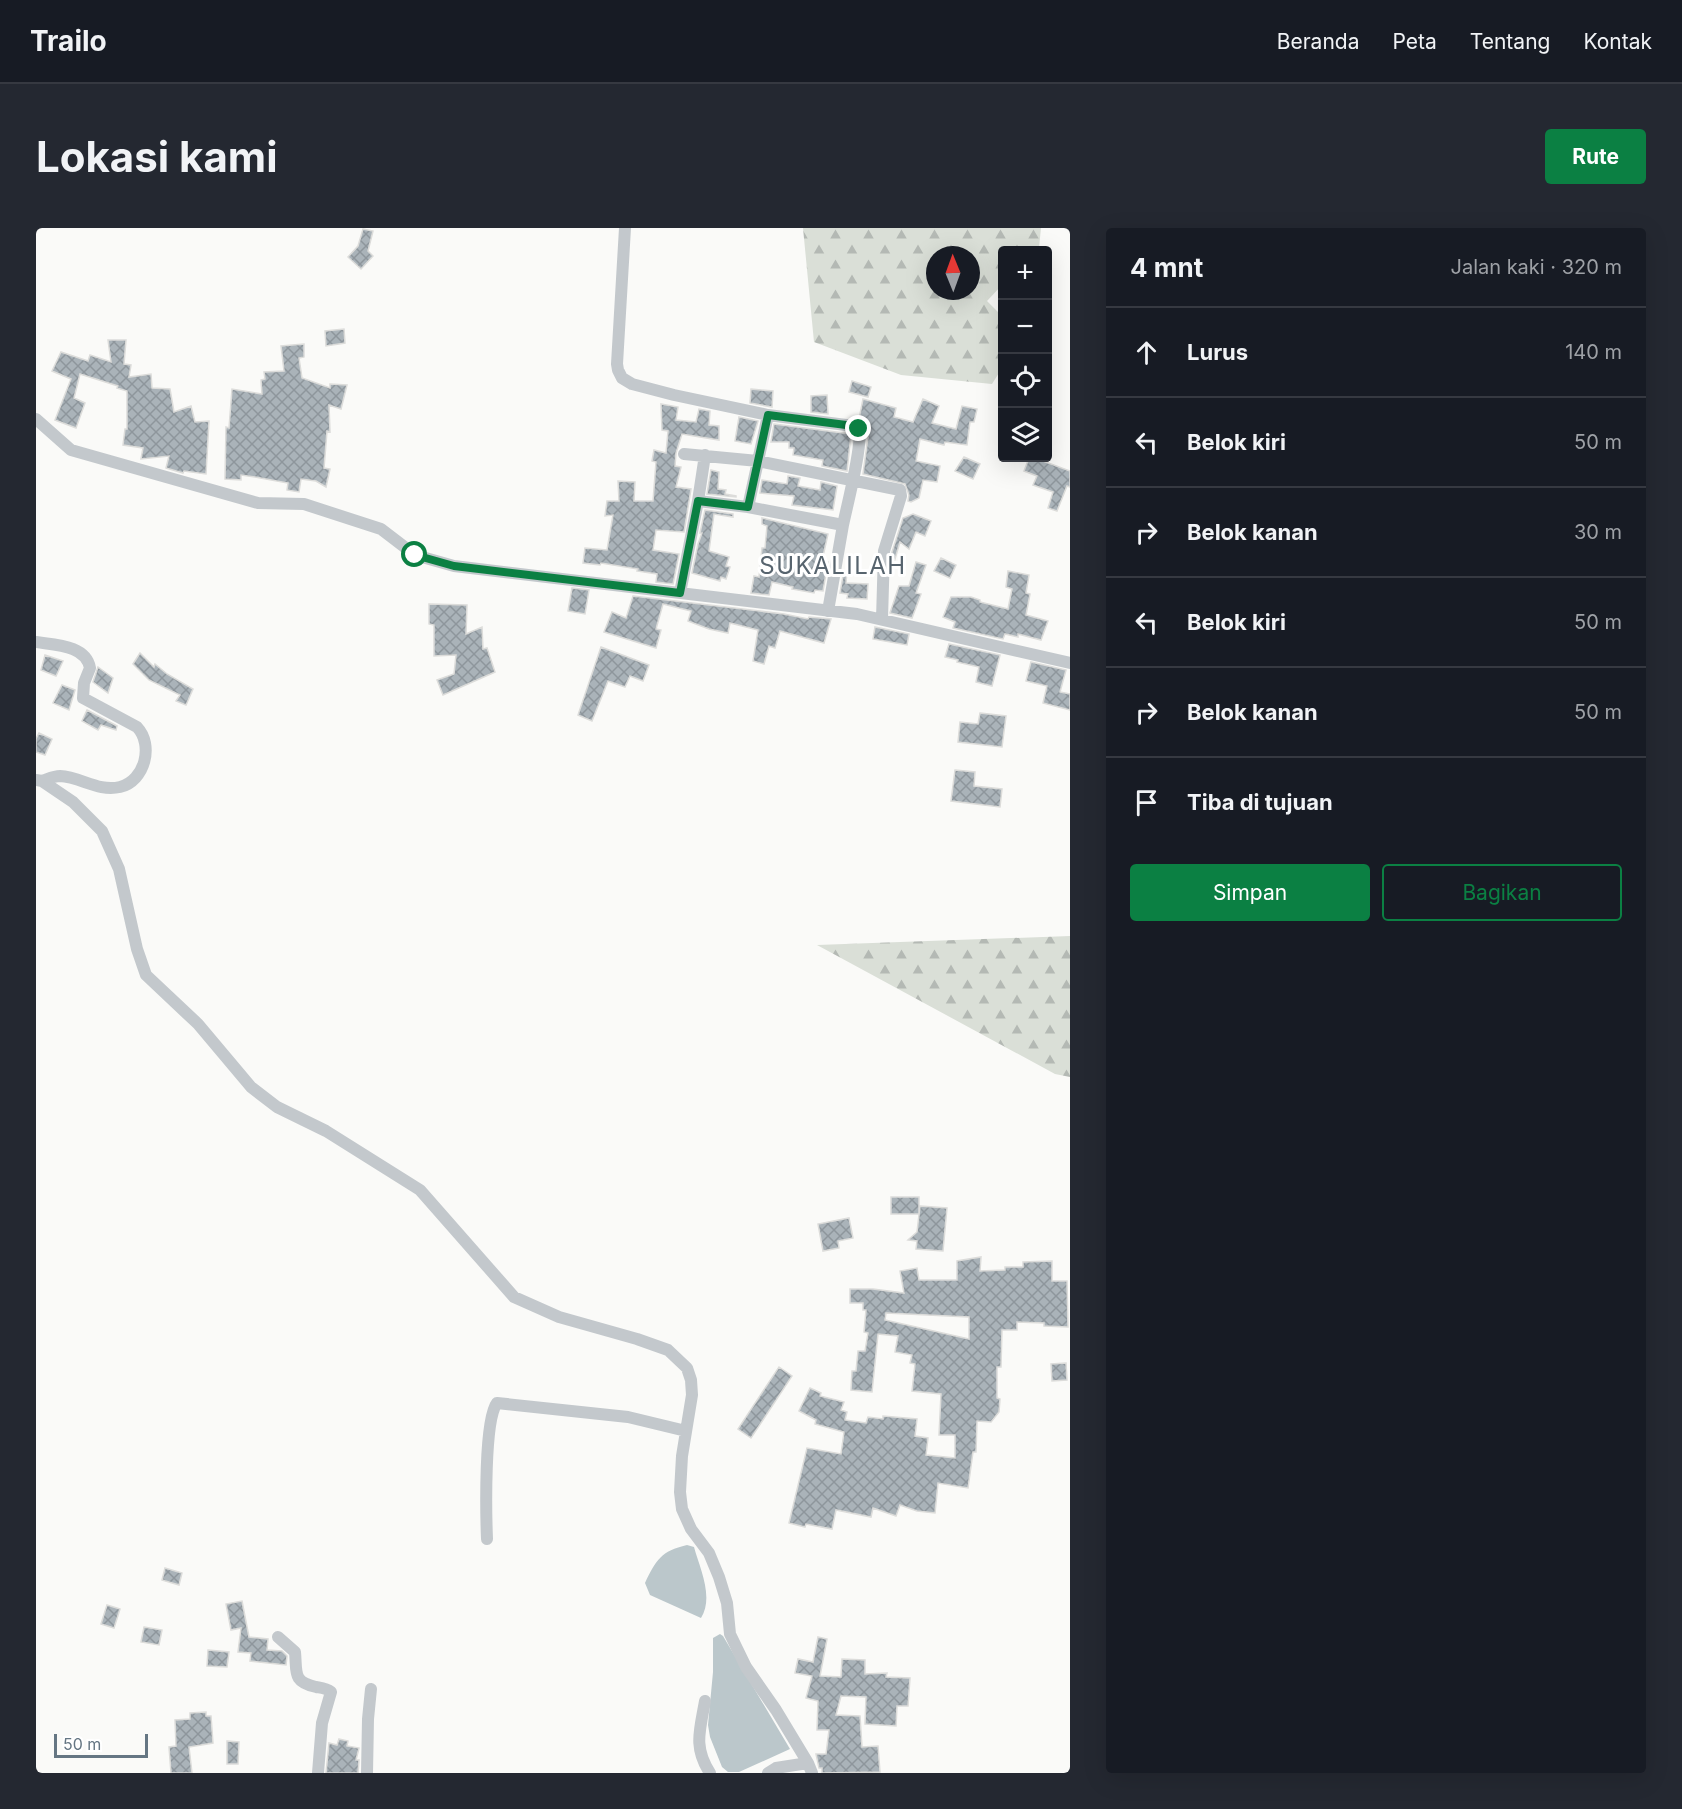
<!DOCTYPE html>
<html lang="id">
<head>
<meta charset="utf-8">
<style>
	:root { --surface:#171b24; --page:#242831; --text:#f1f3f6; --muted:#9ea1a6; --line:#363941; --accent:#0b8043 }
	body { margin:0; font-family:Inter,sans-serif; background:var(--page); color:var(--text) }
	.controls { position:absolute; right:18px; top:18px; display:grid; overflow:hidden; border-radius:6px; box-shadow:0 6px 24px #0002 }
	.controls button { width:54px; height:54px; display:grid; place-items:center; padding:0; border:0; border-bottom:2px solid var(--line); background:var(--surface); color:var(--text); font:30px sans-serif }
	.compass { position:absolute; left:890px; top:18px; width:54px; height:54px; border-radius:50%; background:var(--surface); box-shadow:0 6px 24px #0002; rotate:359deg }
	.scale { position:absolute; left:18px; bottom:15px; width:94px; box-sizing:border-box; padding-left:6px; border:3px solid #657683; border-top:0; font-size:16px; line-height:21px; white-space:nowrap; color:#657683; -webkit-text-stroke:4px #fff; paint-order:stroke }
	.stop { position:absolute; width:18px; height:18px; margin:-14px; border:4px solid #0b8043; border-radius:50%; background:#fff }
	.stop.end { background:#0b8043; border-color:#fff; box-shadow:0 2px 6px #0008 }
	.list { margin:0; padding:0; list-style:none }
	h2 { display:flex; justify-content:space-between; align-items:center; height:78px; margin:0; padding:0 24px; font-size:26px }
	h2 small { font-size:20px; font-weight:400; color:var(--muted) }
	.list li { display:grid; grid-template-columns:39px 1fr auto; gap:18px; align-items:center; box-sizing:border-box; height:90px; padding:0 24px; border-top:2px solid var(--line) }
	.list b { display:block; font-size:22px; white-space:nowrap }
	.list em { font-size:20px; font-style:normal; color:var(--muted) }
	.actions { display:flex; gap:12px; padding:18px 24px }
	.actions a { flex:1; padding:14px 0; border:2px solid var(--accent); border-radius:6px; text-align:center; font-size:21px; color:var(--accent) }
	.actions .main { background:var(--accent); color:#fff }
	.icon { flex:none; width:33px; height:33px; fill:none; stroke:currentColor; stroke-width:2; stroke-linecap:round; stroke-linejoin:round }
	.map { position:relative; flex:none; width:1034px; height:1545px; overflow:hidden; border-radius:6px }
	header { display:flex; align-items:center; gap:36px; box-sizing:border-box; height:84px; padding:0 30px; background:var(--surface); border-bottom:2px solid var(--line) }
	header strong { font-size:28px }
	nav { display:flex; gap:33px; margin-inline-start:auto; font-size:21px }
	.intro { display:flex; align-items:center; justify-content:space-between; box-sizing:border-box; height:144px; padding:0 36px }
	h1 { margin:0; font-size:42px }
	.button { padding:15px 27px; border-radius:6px; background:var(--accent); color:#fff; font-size:21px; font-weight:700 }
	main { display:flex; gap:36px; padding:0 36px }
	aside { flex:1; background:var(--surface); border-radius:6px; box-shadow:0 6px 24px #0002 }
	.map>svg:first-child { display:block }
</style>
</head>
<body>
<header>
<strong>Trailo</strong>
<nav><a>Beranda</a><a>Peta</a><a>Tentang</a><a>Kontak</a></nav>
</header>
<div class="intro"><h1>Lokasi kami</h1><a class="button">Rute</a></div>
<main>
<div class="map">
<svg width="1034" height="1545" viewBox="0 0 1034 1545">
	<defs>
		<pattern id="forest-firs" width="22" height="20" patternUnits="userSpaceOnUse" patternTransform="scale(1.5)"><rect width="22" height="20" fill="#dadfd7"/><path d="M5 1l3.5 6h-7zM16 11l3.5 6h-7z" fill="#b4b9b4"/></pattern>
		<pattern id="building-cross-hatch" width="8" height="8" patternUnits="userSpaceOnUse" patternTransform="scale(1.5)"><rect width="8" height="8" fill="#aab3b9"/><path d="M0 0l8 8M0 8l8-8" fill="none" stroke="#8e969c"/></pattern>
	</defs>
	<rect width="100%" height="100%" fill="#fafaf8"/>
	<path fill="url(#forest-firs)" fill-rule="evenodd" d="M767,0H1005L1003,20L1000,22H966V57L951,73L966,88V140L956,156L865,147L778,114ZM899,27H935V63H899Z
		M1034,708V849L1019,846L781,717Z"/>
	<path fill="#bbc7cb" d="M651,1317L658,1319C664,1341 678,1369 665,1390L614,1367L609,1355C620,1332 625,1323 651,1317Z
		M684,1406L687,1408L754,1521L703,1544H692L686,1539L674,1509L672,1497L677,1444V1410Z"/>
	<path fill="url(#building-cross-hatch)" stroke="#dcdcda" stroke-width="1.5" fill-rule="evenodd" d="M327,1L337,3L332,23L337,28L325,41L312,29L322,18Z
		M308,101L309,115L290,118L289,103Z
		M72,112H90L88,136L95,137L93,149L115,146L116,160L134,161L138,184L155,178L159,194L173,193L170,246L148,243L147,245L130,240L133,228L105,231L107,220L87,217L89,201H91V163L81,160L82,158L44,146L38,170L49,175L40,200L19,192L35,151L16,143L25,124L52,133L54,127L75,134Z
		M268,116V129L263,130L266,150L294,160V156L311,157L305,181L293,177L294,204L291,203L288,240L294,241L290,259L280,253L265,251L263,264L251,262L252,255L219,249L205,247V252L189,251L190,199L193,200L196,161L226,166L225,152L229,151L228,144L248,143L245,118Z
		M816,153L835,159L832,169L813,164Z
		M715,161L737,163L736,179L714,175Z
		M791,167L792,186L775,184V168Z
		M827,171L860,180L858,189L877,194L887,171L903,178L896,195L920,201L926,178L941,181L938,194H934L931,217L909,214L908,217L884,211L880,233L904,238L901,254L887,252L883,270L875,274L872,273L873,267L869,256L827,246L832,209L830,197L823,191Z
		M625,176L642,179L640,192L660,194L663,181L674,183L673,197L683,198V212L646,206L640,225L639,238L645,239L640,259L655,261L648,304L620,302L617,322L643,326L637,356L620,354L621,346L601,343L602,341L565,335L564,337L547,335L549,320L571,322L577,287L569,288L571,273H583L582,253L599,254L598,273H617L620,234L616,233L618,222L630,225L632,203L626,202Z
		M703,189L722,193L715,216L699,213Z
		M738,196L815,206L811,243L786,238L787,232L757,227L758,220H753V214H735Z
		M928,229L944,236L937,251L919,243Z
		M993,230H999L1034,243V259L1031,258L1021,283L1012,280L1017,264L997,257L1001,248L988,243Z
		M675,242L683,244L682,261L690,262L689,266L700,268V269L671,266Z
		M752,248L764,250L762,258L784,262L785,254L801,258L797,282L756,277L758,268L724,265L726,252L751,256Z
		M669,282L697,286V289L678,286L673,323L693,329L690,338L694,339L690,351L685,349L684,353L656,345L662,316L666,305H664Z
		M877,286L895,293L889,308L880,304L873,321L864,314L856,341V324L867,290Z
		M726,290L792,306L786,333L792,334L787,363L779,362L778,365L756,361L757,359L736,354L733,367L715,365L718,348L723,349L726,320H729L731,298L726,296Z
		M905,330L920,337L914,350L898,343Z
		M880,334L890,337L880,365L885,366L876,390L854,385L863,358H873Z
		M808,342L811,343L810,355L832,356L831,371L811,370L812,366L804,365Z
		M972,343L993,347L990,365L994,366L990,387L1012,393L1005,412L982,406V409L969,406L967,411L917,400L919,394L907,389L915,369H935L944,372V374L972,381L976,361L970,359Z
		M536,360L553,362L549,386L532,383Z
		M597,368L748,386L772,391L773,389L795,391L788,415L744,403L739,420L733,418L728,436L717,433L722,402L694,395L692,405L673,401L652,393L655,383L627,376L620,401L625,402L620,420L568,404L576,384L590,390Z
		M393,376L431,377L430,406L446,399L447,421L451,420L459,444L407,467L401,452L418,446L420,427L398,428V397L393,396Z
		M839,399L873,406L871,417L837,411Z
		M913,416L964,427L956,458L940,454L943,439L921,434L922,432L909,429Z
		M565,419L613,437L607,453L594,448L589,459L572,453L556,493L542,487Z
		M104,425L118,439L119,436L131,446L157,461L150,477L140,473L144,467L113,452L97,436Z
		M9,427L27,433L20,448L5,442Z
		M995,434L1030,442L1024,464L1034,466V482L1007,475L1011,458L990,453Z
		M62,439L77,450L72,465L57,454Z
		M26,457L39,462L33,482L17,475Z
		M51,482L81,498L80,502L65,497L62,502L46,493Z
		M944,485L970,488L966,519L922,514L924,494L942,496Z
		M3,505L16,511L9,527L0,524V511Z
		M919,542L939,544L938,558L966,561L964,579L915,573Z
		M855,969H883V986H855Z
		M884,978L911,980L907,1023L880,1021L881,1013L872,1012L881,1004Z
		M813,990L817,1010L802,1013L803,1020L787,1023L782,996Z
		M945,1029L944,1043L969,1042V1039H987V1034L1016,1033V1053H1031L1032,1099L1008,1098V1095L981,1094V1102H966L965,1139H961V1170L964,1171L963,1184L955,1194L941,1193L940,1224H937L932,1260L902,1255L899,1285L881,1283L864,1277L860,1288L837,1280L835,1289L800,1282L796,1301L770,1296L769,1299L753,1295L771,1220L805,1226L808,1204L779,1196L780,1192L763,1183L774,1160L785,1165L784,1168L808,1174L805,1182L811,1184L809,1192L830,1195L832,1189L847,1191V1188L881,1191L879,1208L892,1210L890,1227L919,1230V1207H903L905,1166L876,1163L879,1136L874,1135L876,1127L859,1124L862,1108L842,1106L836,1164L815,1162L816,1143H820L822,1123H829L832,1105L828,1104L830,1082H827V1075H814V1061H837L868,1065L864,1043L881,1040L883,1052H921V1033ZM850,1085L933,1089V1111L849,1092Z
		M1030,1135L1031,1152L1016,1153L1015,1136Z
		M743,1139L756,1148L715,1210L702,1201Z
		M129,1340L146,1345L143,1357L126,1352Z
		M206,1373L213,1409L232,1411L231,1422L246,1423L251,1428L250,1437L214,1433L215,1425L202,1424L205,1400L195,1402L190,1376Z
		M71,1377L84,1381L78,1400L65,1396Z
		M108,1399L126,1402L123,1417L105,1414Z
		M782,1409L791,1411L784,1448L805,1449L806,1431L829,1432V1446L851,1445L850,1449L874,1450L872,1478H861L860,1498L829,1496L830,1469L805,1468L800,1487L824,1488L826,1519L842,1518L844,1544L786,1545V1540H783L780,1526H790L793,1502H781L782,1473L770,1470L776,1448L759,1445L762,1431L777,1434Z
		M172,1422L193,1424L191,1439L171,1438Z
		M170,1484V1488H175L177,1515L153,1519L156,1545H135L133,1519L140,1518L139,1492L154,1491V1485Z
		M303,1511L312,1513L311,1518L323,1520L320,1532H323L322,1545H290L293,1515L301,1517Z
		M191,1513L203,1514L202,1536H191Z"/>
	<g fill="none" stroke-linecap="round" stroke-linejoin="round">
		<path stroke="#c3c8cc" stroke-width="12" d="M589,0L581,136L582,142L586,150L596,156L638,167L732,187L712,279L807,297L792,383
			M732,187L818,198L823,201C827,216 811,278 807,297
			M0,191L35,222L222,275L268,276L345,301L379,327L418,338L821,386L1034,435
			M648,226L722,233L864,262L865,268L848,323L846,391
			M669,227L662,273L712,279
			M644,365L662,273
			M0,414C19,417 50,417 54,440L48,455L47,470L101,499C118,517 109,553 84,559C62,564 45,549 24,548C18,548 12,551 6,553
			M0,552L6,553L37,574L66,603L83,641L101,721L110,747L162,796L215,859L241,879L290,903L384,962L478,1069L523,1089L601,1111L632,1122L651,1140L655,1152L656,1167L646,1228L644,1264L646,1281L655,1301L673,1325L683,1349L691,1375L694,1406L710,1439L740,1482L772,1535L776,1545
			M451,1311C450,1286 448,1192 461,1175L592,1189L650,1203
			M242,1409L259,1424C261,1444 256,1454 280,1459C286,1460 290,1460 295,1464L286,1495L282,1545
			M669,1473C664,1502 657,1519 674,1545
			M331,1545L332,1491L335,1461
			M732,1545L740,1540L772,1535"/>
	</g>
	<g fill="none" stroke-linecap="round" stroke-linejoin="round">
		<path stroke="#0b8043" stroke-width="8" d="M379,327L418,338L644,365L662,273L712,279L732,187L818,198L823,201"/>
	</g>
	<g text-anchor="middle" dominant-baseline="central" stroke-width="6" stroke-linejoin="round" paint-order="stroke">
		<g font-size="24" letter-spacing="1.5" fill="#57646e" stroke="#fff">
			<text x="797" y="337">SUKALILAH</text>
		</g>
	</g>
</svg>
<div class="controls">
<button>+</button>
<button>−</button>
<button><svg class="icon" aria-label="locate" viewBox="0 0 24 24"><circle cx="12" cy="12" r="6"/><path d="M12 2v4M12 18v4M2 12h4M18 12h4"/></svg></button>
<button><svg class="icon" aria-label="layers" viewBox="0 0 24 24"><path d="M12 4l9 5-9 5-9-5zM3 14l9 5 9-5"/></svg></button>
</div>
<svg class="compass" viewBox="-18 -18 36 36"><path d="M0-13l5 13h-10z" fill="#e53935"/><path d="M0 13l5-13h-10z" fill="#9ea1a6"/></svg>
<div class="scale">50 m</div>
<div class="stop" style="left:379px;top:327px"></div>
<div class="stop end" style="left:823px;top:201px"></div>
</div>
<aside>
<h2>4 mnt<small>Jalan kaki · 320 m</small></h2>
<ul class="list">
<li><svg class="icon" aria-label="ahead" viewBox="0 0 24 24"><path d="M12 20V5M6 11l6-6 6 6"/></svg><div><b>Lurus</b></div><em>140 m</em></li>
<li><svg class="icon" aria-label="left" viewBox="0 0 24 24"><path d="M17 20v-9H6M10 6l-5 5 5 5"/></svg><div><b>Belok kiri</b></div><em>50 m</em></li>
<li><svg class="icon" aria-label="right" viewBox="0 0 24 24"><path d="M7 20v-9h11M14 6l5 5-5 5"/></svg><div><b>Belok kanan</b></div><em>30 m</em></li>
<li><svg class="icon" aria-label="left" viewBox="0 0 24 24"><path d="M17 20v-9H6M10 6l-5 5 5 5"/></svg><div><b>Belok kiri</b></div><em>50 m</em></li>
<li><svg class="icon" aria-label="right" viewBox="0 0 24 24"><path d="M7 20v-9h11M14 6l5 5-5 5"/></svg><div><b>Belok kanan</b></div><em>50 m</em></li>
<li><svg class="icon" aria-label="arrive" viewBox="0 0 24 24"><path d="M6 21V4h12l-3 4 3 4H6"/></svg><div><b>Tiba di tujuan</b></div></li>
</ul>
<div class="actions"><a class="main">Simpan</a><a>Bagikan</a></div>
</aside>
</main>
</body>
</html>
